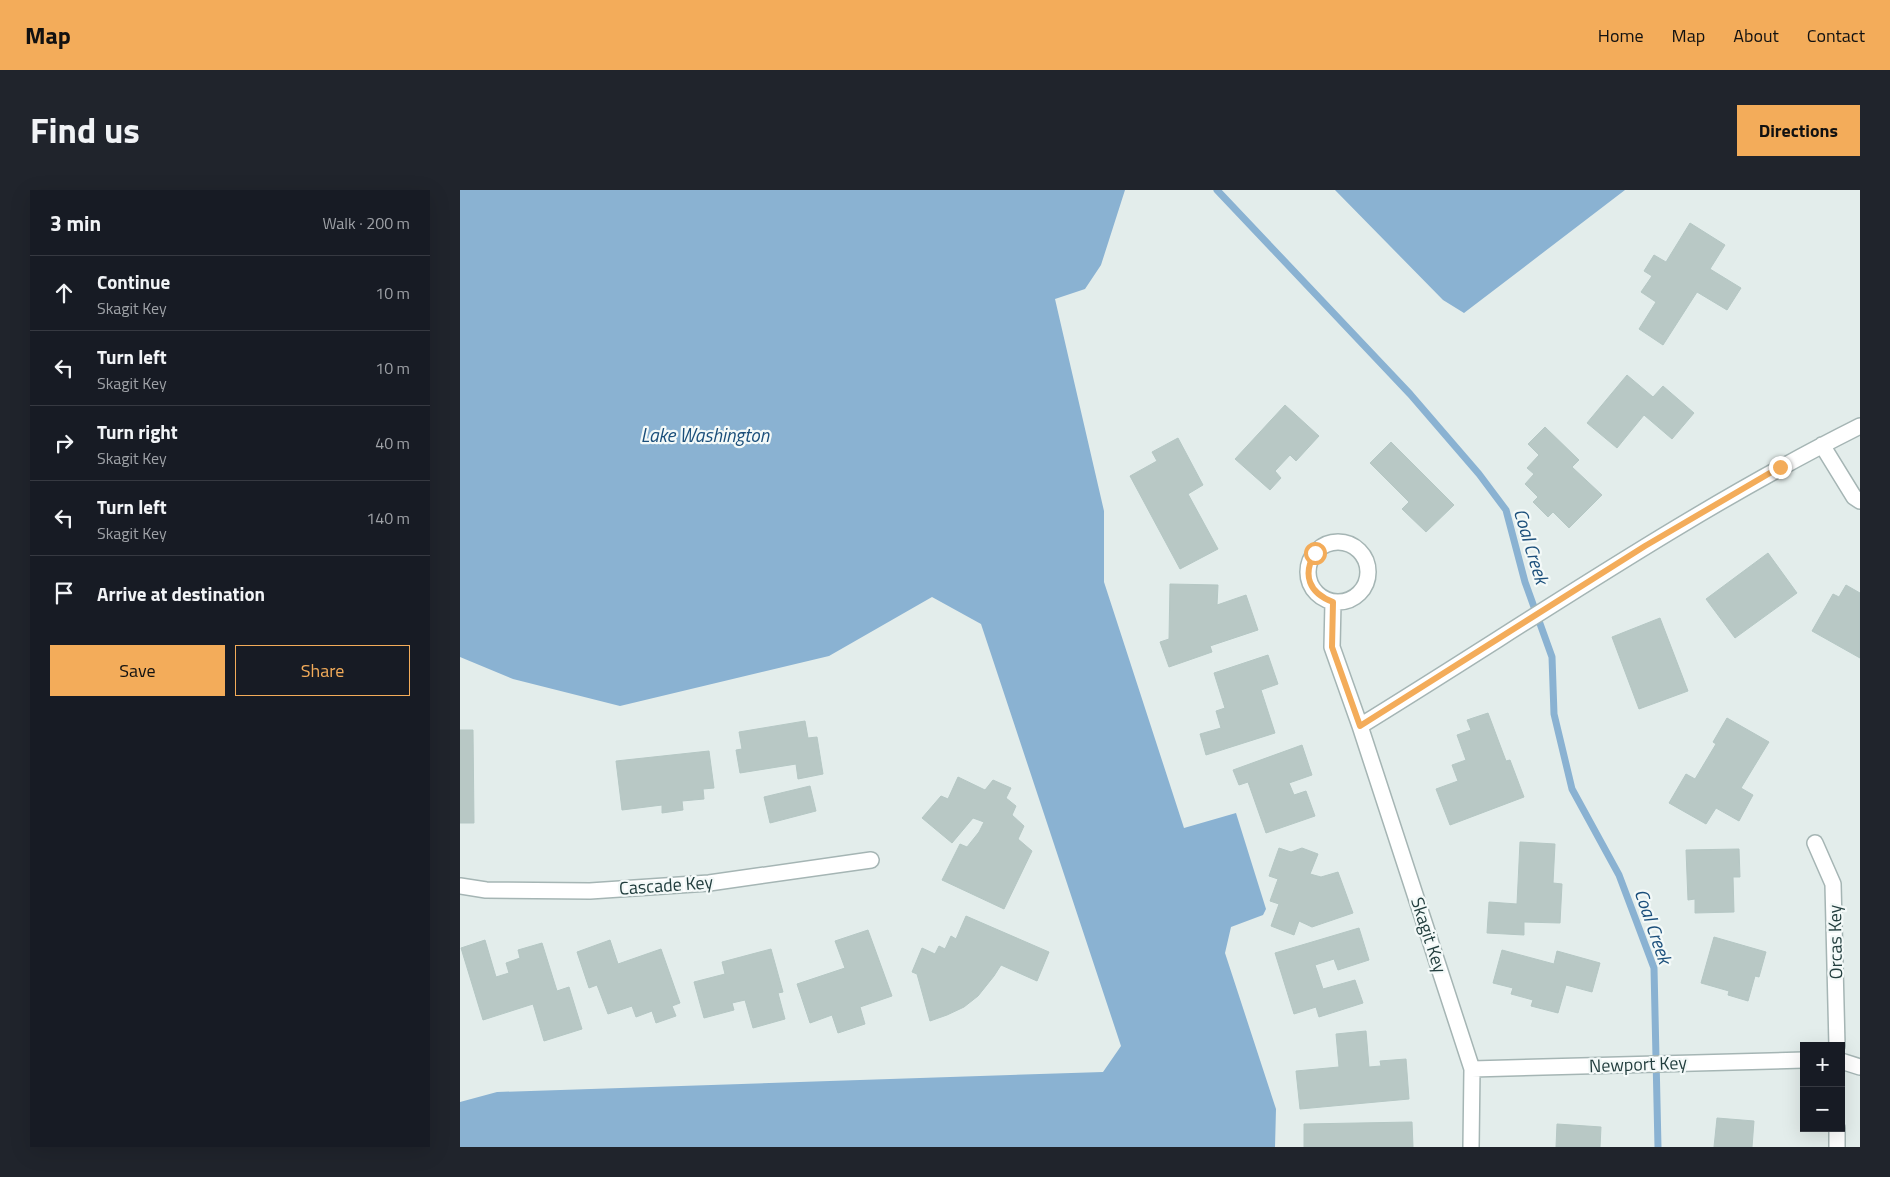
<!DOCTYPE html>
<html lang="en">
<head>
<meta charset="utf-8">
<style>
	:root { --surface:#171b24; --page:#20242c; --text:#f1f3f6; --muted:#9ea1a6; --line:#363941; --accent:#f3ac5a }
	body { margin:0; font-family:"Titillium Web",sans-serif; background:var(--page); color:var(--text) }
	.controls { position:absolute; right:15px; bottom:15px; display:grid; overflow:hidden; border-radius:0px; box-shadow:0 5px 20px #0002 }
	.controls button { width:45px; height:45px; display:grid; place-items:center; padding:0; border:0; border-bottom:1px solid var(--line); background:var(--surface); color:var(--text); font:25px sans-serif }
	.stop { position:absolute; width:15px; height:15px; margin:-11px; border:4px solid #f3ac5a; border-radius:50%; background:#fff }
	.stop.end { background:#f3ac5a; border-color:#fff; box-shadow:0 1px 5px #0008 }
	.list { margin:0; padding:0; list-style:none }
	h2 { display:flex; justify-content:space-between; align-items:center; height:65px; margin:0; padding:0 20px; font-size:21px }
	h2 small { font-size:16px; font-weight:400; color:var(--muted) }
	.list li { display:grid; grid-template-columns:32px 1fr auto; gap:15px; align-items:center; box-sizing:border-box; height:75px; padding:0 20px; border-top:1px solid var(--line) }
	.list b { display:block; font-size:19px; white-space:nowrap }
	.list p { margin:0; font-size:16px; white-space:nowrap; color:var(--muted) }
	.list em { font-size:16px; font-style:normal; color:var(--muted) }
	.actions { display:flex; gap:10px; padding:15px 20px }
	.actions a { flex:1; padding:11px 0; border:1px solid var(--accent); border-radius:0px; text-align:center; font-size:18px; color:var(--accent) }
	.actions .main { background:var(--accent); color:#111 }
	.icon { flex:none; width:28px; height:28px; fill:none; stroke:currentColor; stroke-width:2; stroke-linecap:round; stroke-linejoin:round }
	.map { position:relative; flex:none; width:1400px; height:957px; overflow:hidden; border-radius:0px }
	header { display:flex; align-items:center; gap:30px; box-sizing:border-box; height:70px; padding:0 25px; background:var(--accent); color:#111 }
	header strong { font-size:24px }
	nav { display:flex; gap:28px; margin-inline-start:auto; font-size:18px }
	.intro { display:flex; align-items:center; justify-content:space-between; box-sizing:border-box; height:120px; padding:0 30px }
	h1 { margin:0; font-size:35px }
	.button { padding:12px 22px; border-radius:0px; background:var(--accent); color:#111; font-size:18px; font-weight:700 }
	main { display:flex; gap:30px; padding:0 30px }
	aside { flex:1; background:var(--surface); border-radius:0px; box-shadow:0 5px 20px #0002 }
	.map>svg:first-child { display:block }
</style>
</head>
<body>
<header>
<strong>Map</strong>
<nav><a>Home</a><a>Map</a><a>About</a><a>Contact</a></nav>
</header>
<div class="intro"><h1>Find us</h1><a class="button">Directions</a></div>
<main>
<aside>
<h2>3 min<small>Walk · 200 m</small></h2>
<ul class="list">
<li><svg class="icon" aria-label="ahead" viewBox="0 0 24 24"><path d="M12 20V5M6 11l6-6 6 6"/></svg><div><b>Continue</b><p>Skagit Key</p></div><em>10 m</em></li>
<li><svg class="icon" aria-label="left" viewBox="0 0 24 24"><path d="M17 20v-9H6M10 6l-5 5 5 5"/></svg><div><b>Turn left</b><p>Skagit Key</p></div><em>10 m</em></li>
<li><svg class="icon" aria-label="right" viewBox="0 0 24 24"><path d="M7 20v-9h11M14 6l5 5-5 5"/></svg><div><b>Turn right</b><p>Skagit Key</p></div><em>40 m</em></li>
<li><svg class="icon" aria-label="left" viewBox="0 0 24 24"><path d="M17 20v-9H6M10 6l-5 5 5 5"/></svg><div><b>Turn left</b><p>Skagit Key</p></div><em>140 m</em></li>
<li><svg class="icon" aria-label="arrive" viewBox="0 0 24 24"><path d="M6 21V4h12l-3 4 3 4H6"/></svg><div><b>Arrive at destination</b></div></li>
</ul>
<div class="actions"><a class="main">Save</a><a>Share</a></div>
</aside>
<div class="map">
<svg width="1400" height="957" viewBox="0 0 1400 957">
	<rect width="100%" height="100%" fill="#e3edeb"/>
	<path fill="#8ab2d2" d="M0,0H665L641,75L625,99L595,109L644,321V392L724,638L776,623L806,719L803,725L771,737L765,763L816,919L815,957H0V912L37,902L643,882L661,856L521,434L472,407L369,466L160,516L53,489L0,467Z
		M875,0H1165L1004,123L983,110Z"/>
	<g fill="none" stroke-linecap="round" stroke-linejoin="round">
		<path stroke="#8ab2d2" stroke-width="7" d="M757,0L950,204L1019,284L1046,320L1065,392L1092,467L1094,524L1112,599L1159,685L1194,778L1198,957"/>
	</g>
	<path fill="#b8c8c5" stroke="#b5c7c4" d="M1230,33L1265,55L1250,79L1281,98L1267,120L1237,102L1203,155L1179,139L1196,112L1181,102L1192,86L1184,81L1194,65L1206,72Z
		M1167,185L1193,207L1203,196L1234,223L1212,249L1184,225L1157,258L1127,233Z
		M825,215L859,246L836,271L830,265L815,281L821,288L810,300L775,269Z
		M1085,237L1119,270L1112,277L1142,305L1109,338L1093,322L1088,327L1073,312L1078,307L1065,294L1074,284L1067,278L1079,265L1068,254Z
		M718,248L743,295L728,304L758,359L720,379L670,286L697,271L692,262Z
		M931,252L994,315L966,342L942,319L949,312L910,273Z
		M1308,363L1337,403L1275,448L1246,409Z
		M710,394L758,395L757,415L786,405L798,440L750,456L752,462L709,477L700,452L709,449Z
		M1386,395L1400,403V468L1352,441L1373,404L1379,407Z
		M1200,428L1228,501L1179,519L1152,447Z
		M808,465L818,494L801,500L815,543L746,565L740,544L761,538L756,521L765,518L754,483Z
		M1028,523L1046,571L1050,570L1064,607L990,635L976,599L998,591L992,575L1006,570L997,545L1011,540L1007,530Z
		M1267,528L1309,552L1281,598L1293,605L1279,631L1256,618L1246,634L1209,613L1226,584L1235,589L1256,554L1253,552Z
		M345,531L348,548L357,547L363,584L338,589L336,574L280,583L276,560L282,559L279,542Z
		M0,540H13L14,633H0Z
		M842,555L852,585L829,593L834,605L846,601L855,626L806,643L788,592L779,595L773,580Z
		M249,561L254,598L243,599L244,609L222,611L223,620L202,623V615L162,620L156,571Z
		M498,587L525,600L533,590L551,598L546,608L556,616L552,625L564,636L558,649L572,661L544,719L482,690L500,654L507,657L519,642L524,632L513,628L492,653L462,628L481,606L488,609Z
		M350,596L356,621L310,633L304,607Z
		M1060,652L1095,654L1093,693L1102,694L1100,733L1064,732V745L1027,743L1029,712L1057,714Z
		M819,658L831,662L842,658L858,664L850,684L861,687L878,682L893,723L852,737L839,731L834,745L811,736L819,714L810,711L818,689L809,686Z
		M1279,659L1280,687H1273L1274,722L1235,723V709L1228,710L1226,660Z
		M506,726L589,762L577,791L541,775L534,786L518,806L504,817L487,825L470,831L457,784L452,782L462,758L475,764L479,756L485,759L491,746L496,749Z
		M899,738L909,770L878,780L874,769L855,775L863,799L895,790L903,813L859,827L856,817L834,824L815,763Z
		M408,740L432,806L400,817L405,834L378,843L372,825L350,833L337,794L385,778L375,751Z
		M1254,747L1306,762L1299,787L1295,786L1288,811L1268,805L1269,801L1241,793Z
		M25,750L36,787L49,783L46,773L60,768L58,760L82,753L97,801L109,797L122,839L84,851L73,814L23,830L1,758Z
		M150,750L158,774L201,759L220,813L212,816L216,826L196,833L192,821L176,827L172,816L148,824L137,795L129,798L117,762Z
		M311,759L323,802L318,803L325,829L293,838L285,810L272,813L274,820L244,828L234,792L265,784L262,772Z
		M1042,760L1094,774L1097,761L1140,773L1132,802L1106,795L1098,823L1071,816L1073,810L1051,804L1053,798L1033,793Z
		M906,841L909,877L921,876L920,871L946,869L949,909L840,919L836,881L879,877L876,844Z
		M1257,928L1294,931L1292,957H1254Z
		M952,932L953,957H844V934Z
		M1097,934L1141,937L1140,957H1096Z"/>
	<g fill="none" stroke-linecap="round" stroke-linejoin="round">
		<g stroke="#a5b5b4" stroke-width="18">
			<path id="minor" d="M1362,255L1394,307L1400,311
				M848 382a30 30 0 1 1 60 0a30 30 0 1 1-60 0Z
				M873,412L872,457L900,536L1012,879L1011,957
				M900,536C1066,434 1226,323 1400,236
				M1355,653L1373,694L1377,856
				M0,696L26,700L130,701L249,693L411,670
				M1381,871L1400,877
				M1012,879L1344,870
				M1377,957V938"/>
		</g>
		<use href="#minor" stroke="#fff" stroke-width="15"/>
	</g>
	<g fill="none" stroke-linecap="round" stroke-linejoin="round">
		<path stroke="#f3ac5a" stroke-width="6" d="M855,363C842,385 849,403 873,412L872,457L900,536L1185,356L1320,277"/>
	</g>
	<g text-anchor="middle" dominant-baseline="central" stroke-width="4.5" stroke-linejoin="round" paint-order="stroke">
		<g font-size="18" fill="#223e3e" stroke="#f3f9f8">
			<text transform="translate(206 695) rotate(-4)">Cascade Key</text>
			<text transform="translate(969 745) rotate(72)">Skagit Key</text>
			<text transform="translate(1375 752) rotate(-91)">Orcas Key</text>
			<text transform="translate(1178 874) rotate(-2)">Newport Key</text>
		</g>
		<g font-size="19" font-style="italic" fill="#1b4f7b" stroke="#f3f9f8">
			<text x="245" y="244">Lake Washington</text>
			<text transform="translate(1072 356) rotate(73)">Coal Creek</text>
			<text transform="translate(1194 736) rotate(71)">Coal Creek</text>
		</g>
	</g>
</svg>
<div class="controls">
<button>+</button>
<button>−</button>
</div>
<div class="stop" style="left:855px;top:363px"></div>
<div class="stop end" style="left:1320px;top:277px"></div>
</div>
</main>
</body>
</html>
